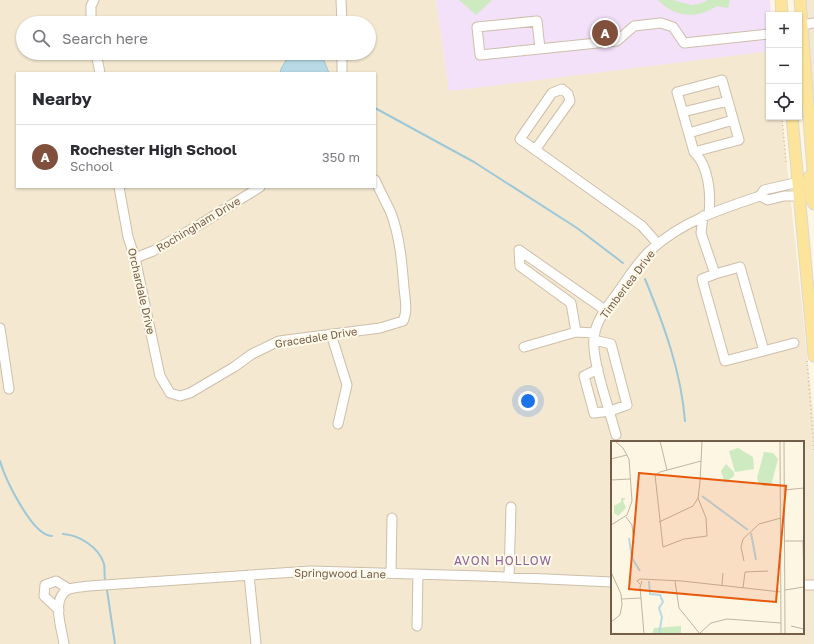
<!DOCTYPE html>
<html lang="en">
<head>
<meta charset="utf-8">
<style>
	:root { --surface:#fff; --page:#f2f2f3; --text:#2b2b33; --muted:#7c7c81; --line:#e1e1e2; --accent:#80503c }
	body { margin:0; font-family:"Golos Text",sans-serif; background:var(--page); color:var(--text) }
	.controls { position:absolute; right:12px; top:12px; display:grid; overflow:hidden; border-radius:0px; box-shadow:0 1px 3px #0004 }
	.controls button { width:36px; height:36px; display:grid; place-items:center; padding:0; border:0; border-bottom:1px solid var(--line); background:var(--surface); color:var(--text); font:20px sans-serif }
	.you { position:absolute; left:528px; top:401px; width:14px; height:14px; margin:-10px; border:3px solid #fff; border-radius:50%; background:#1a73e8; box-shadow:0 0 0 6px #1a73e833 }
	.badge { display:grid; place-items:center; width:26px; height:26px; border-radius:50%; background:var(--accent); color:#fff; font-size:13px; font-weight:700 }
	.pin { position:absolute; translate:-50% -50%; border:2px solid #fff; box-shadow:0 1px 4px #0006 }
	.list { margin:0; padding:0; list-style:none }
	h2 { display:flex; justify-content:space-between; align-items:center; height:52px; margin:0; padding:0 16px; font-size:17px }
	h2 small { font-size:13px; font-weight:400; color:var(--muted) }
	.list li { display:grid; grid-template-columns:26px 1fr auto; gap:12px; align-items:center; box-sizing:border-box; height:64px; padding:0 16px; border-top:1px solid var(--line) }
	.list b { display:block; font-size:15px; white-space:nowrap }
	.list p { margin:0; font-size:13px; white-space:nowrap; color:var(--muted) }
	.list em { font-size:13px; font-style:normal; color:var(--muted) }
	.icon { flex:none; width:22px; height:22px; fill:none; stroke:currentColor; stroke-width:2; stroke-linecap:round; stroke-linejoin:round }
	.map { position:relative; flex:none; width:814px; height:644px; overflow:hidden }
	.search { position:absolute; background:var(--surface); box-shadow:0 1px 3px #0004; left:16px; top:16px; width:360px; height:44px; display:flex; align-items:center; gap:10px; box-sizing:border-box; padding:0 14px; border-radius:22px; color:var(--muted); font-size:15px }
	.panel { position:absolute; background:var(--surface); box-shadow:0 1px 3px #0004; left:16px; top:72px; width:360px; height:116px; border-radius:0px }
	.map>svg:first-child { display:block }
</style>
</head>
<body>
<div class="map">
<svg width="814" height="644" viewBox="0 0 814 644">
	<rect width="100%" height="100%" fill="#fcf6e3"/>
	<path fill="#f4e8d1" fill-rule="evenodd" d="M0,0H436L449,91L769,51V117H782L814,421V644H0ZM23,23H369V53H23ZM17,73H375V187H17ZM612,442H803V633H612Z
		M802,0H814V128Z"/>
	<path fill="#f3e0f9" d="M436,0H770L771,15H769V51L449,91Z"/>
	<path fill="#cdeac1" d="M459,0H492L476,15Z
		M658,0H673L691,5L699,4L708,0H730L728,8L717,6C697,19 675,18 658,0Z"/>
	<path fill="#b7dae6" stroke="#9dc8d8" d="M290,53H321L329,73H280L281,69Z"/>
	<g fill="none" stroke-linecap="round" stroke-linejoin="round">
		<path stroke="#9dc8d8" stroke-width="2" d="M375,108L474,162L577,228L623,263
			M645,279C664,325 681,371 685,421
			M0,461C5,478 32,536 52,536
			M63,534C79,535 99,547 104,564C105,568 104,574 105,579
			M107,590L115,644"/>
		<g stroke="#cebea9" stroke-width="11">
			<path id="minor" d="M341,0L342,23
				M91,23V6L94,0
				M801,25L814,23
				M540,49L537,21L477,27L480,55L617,41L634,26L661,23L673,27L684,43L769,34
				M96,53L100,73
				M342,73V53
				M683,112L728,101
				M689,133L733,120
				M535,150L570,101L568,94L562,89L552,93L520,139L642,226L658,244
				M694,152L739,140L722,80L677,92L694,152C709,166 711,194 709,214
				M119,187L128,237L135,258L160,376L170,393L180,396L190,393L234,367L252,354L279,341L380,328L403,321C408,311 405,299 404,288C402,263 400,237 391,213C386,202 380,191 375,180
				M760,196L768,200L784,196H800
				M703,216L701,233L715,274L702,279L725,361L794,343
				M135,258L153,251L199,225L260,187
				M715,274L740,267L764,351
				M0,328L9,389
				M595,333L576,332L571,303L520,266L519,250L605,310
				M331,334L347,385L338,424
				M594,340L611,344L627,405L610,411L594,413L584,376L598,369
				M524,347L576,332
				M616,435C610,411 591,360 594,337C596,320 608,306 618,292C628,278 639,260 652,249C683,221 721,209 760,196L764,190L799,182
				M391,573L392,518
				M249,575L256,644
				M509,577L511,507
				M803,585H814
				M59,610L44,596L45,585L56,581L69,589
				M417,626L418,574
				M64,644C62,629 51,600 67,590C73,587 82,587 89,586L311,571L481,576L612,582"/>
		</g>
		<g stroke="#ded8d3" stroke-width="13">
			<path id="major" d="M781,0L782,15
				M800,0L814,184
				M792,117L814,356
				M809,177L811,199L814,204"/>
		</g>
		<path stroke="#d7bb9d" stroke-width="1.5" stroke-dasharray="1 3" stroke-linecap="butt" d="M782,117L786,162
			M807,361L814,451"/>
		<use href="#minor" stroke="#fff" stroke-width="9"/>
		<use href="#major" stroke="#fce49a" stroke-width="11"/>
	</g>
	<g text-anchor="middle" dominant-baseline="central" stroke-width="4" stroke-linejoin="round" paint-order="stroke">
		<g font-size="11" fill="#755e49" stroke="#fff9e9">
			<text transform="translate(198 224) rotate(-31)">Rochingham Drive</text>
			<text transform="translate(627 284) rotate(-53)">Timberlea Drive</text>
			<text transform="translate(142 291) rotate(77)">Orchardale Drive</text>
			<text transform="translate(316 337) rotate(-9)">Gracedale Drive</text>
			<text transform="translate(340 573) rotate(1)">Springwood Lane</text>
		</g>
		<g font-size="12" letter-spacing="1" fill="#8d6498" stroke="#fff9e9">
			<text x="503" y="560">AVON HOLLOW</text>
		</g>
	</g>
	<g transform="translate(611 441)">
		<rect width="193" height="193" fill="#fcf6e3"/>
		<path d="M127,7L142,16L143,28L124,31L118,10ZM153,11L162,12L167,18L160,45H154L148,43L146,37ZM115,23L123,31V35L114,42L110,30ZM10,57H15L12,60L15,67L7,75L3,72V65L10,61ZM70,185V193H41L43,187Z" fill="#cdeac1"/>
		<path fill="none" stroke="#b7dae6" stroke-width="2" d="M91,55L137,89M140,92L145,119M18,97L21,117L29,130M38,140L39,153L49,154L52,161L48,167L51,176L48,193"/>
		<path fill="none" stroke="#c2b4a0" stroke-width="1" d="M49,0L56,29M169,0L170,193M173,0L174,193M0,18L16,14M90,20L49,31L44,34L52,106L73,98L96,95L95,77L87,57L89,41L91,0M0,39L19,38M173,49L193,47M15,76L21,84L23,102M48,81L82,65L87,57M0,84L16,74L21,60L18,18L12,7L4,0M174,100H193M192,100L193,141M133,120L130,106L132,98L148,83L170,77M0,131L10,153L11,164L9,174L0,181M31,140L29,146L33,193M64,140L68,167L89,193M29,143L26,140L29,138L71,140L170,151M111,144L112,132M132,147L134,131L157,130M174,149L193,146M11,158L30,157M180,185L193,188M89,192L100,182L116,178L170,182"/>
		<path fill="#e8590c" fill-opacity="0.15" stroke="#e8590c" stroke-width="2" d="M28,32L175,45L165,161L18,148Z"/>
		<rect width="193" height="193" fill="none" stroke="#755e49" stroke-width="2"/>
	</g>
</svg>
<div class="controls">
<button>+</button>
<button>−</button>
<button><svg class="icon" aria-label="locate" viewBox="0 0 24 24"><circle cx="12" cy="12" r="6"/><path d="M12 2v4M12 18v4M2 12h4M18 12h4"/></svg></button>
</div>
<div class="you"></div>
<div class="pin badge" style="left:605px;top:33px">A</div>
<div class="search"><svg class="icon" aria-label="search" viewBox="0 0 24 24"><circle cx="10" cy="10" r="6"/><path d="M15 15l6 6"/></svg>Search here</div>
<section class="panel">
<h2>Nearby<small></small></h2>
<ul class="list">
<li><span class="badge">A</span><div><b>Rochester High School</b><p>School</p></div><em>350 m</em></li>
</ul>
</section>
</div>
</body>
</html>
